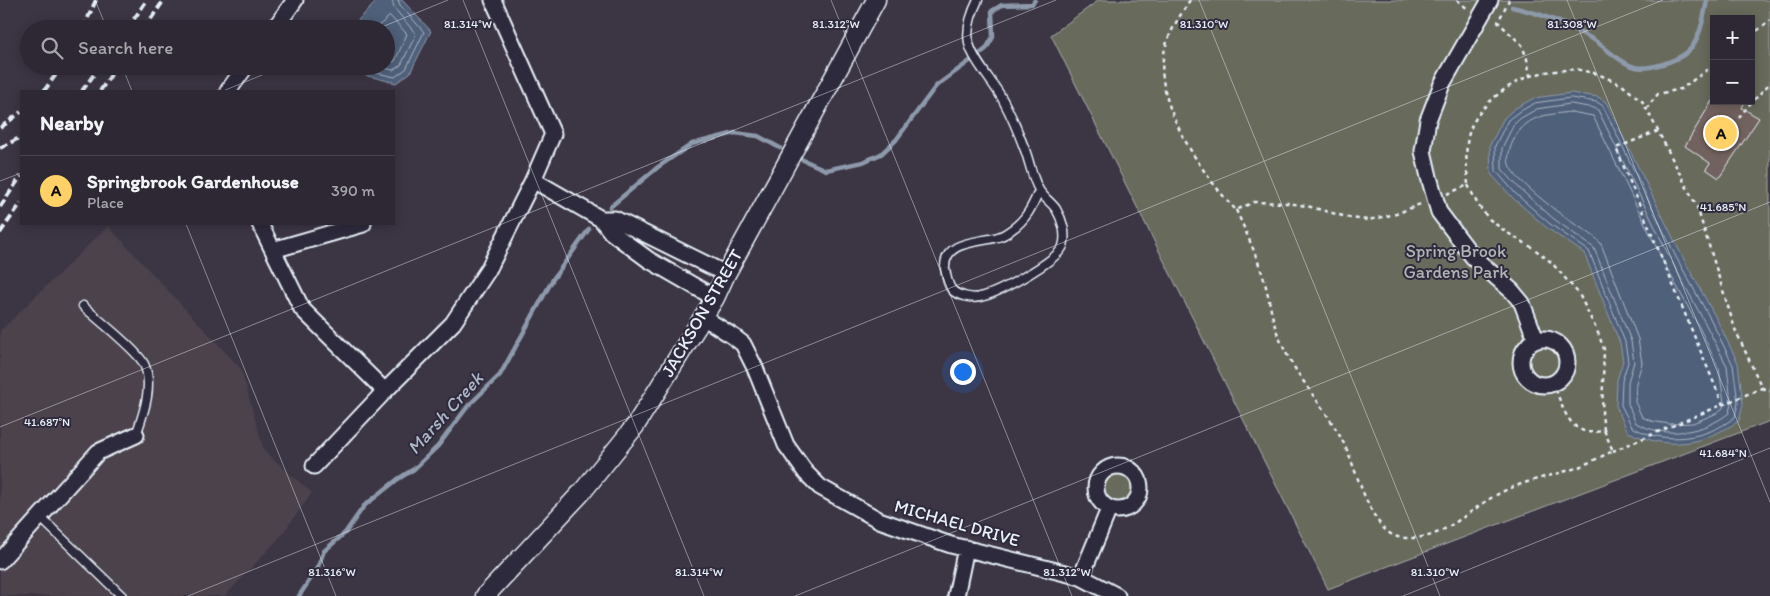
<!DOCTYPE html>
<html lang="en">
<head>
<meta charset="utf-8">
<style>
	:root { --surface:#2d2833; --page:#35303b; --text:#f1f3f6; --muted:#a7a6ac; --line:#48444e; --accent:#ffd166 }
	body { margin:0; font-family:Itim,sans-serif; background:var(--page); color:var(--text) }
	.controls { position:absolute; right:15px; top:15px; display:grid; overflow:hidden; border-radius:0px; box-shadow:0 2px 12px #0003 }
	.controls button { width:45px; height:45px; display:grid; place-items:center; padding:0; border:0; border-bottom:1px solid var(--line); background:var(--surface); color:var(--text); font:25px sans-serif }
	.you { position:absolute; left:962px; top:371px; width:18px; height:18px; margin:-12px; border:4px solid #fff; border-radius:50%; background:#1a73e8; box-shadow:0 0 0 8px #1a73e833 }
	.badge { display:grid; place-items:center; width:32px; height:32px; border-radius:50%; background:var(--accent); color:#111; font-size:16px; font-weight:700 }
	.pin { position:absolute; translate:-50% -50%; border:2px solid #fff; box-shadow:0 1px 5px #0006 }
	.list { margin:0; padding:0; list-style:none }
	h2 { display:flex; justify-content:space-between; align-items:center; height:65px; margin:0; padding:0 20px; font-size:21px }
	h2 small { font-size:16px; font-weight:400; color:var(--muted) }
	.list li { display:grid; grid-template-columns:32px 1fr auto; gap:15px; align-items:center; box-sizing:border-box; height:70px; padding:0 20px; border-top:1px solid var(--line) }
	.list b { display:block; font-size:19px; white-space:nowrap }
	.list p { margin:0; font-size:16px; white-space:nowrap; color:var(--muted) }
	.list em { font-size:16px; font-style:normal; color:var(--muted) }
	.icon { flex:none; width:28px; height:28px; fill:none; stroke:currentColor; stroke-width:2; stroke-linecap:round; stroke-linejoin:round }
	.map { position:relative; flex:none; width:1770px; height:596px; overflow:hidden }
	.search { position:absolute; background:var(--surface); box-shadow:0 2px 12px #0003; left:20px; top:20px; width:375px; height:55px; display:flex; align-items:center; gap:12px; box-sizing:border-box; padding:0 18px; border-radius:28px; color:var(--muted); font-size:19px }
	.panel { position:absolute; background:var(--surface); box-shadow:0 2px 12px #0003; left:20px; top:90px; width:375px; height:135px; border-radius:0px }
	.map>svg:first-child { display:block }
</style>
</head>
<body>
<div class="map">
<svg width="1770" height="596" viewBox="0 0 1770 596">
	<rect width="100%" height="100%" fill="#3c3544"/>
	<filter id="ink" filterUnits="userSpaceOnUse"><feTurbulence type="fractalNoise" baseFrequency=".02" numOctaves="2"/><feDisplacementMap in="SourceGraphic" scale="10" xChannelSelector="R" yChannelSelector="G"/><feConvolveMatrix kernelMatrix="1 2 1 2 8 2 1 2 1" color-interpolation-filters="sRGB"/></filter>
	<g filter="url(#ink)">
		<path fill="#4c424c" d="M108,226L241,369L264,451L312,493L280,537L225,596H0V331Z"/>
		<path fill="#686a5b" stroke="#a8aeaa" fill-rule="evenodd" d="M1099,0H1770V421L1328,589L1051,35ZM1714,19H1751V101H1714Z
			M1101 487a16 16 0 1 1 32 0a16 16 0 1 1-32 0Z"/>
		<path fill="#50607a" stroke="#8d9aac" d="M378,0H402L431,31L410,73L396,83L364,75L357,66H386V29H349Z
			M1571,93L1598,97L1606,102L1681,254L1716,318L1738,363L1743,404L1739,421C1700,445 1671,451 1628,432L1616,406L1617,380L1623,361L1620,343L1584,253L1547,228L1513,198L1491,174L1490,145L1504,118L1514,109L1534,98Z"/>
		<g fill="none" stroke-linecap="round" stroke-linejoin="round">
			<path stroke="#abb7c6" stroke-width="1" d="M375,29L390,16L407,34L395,61L392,62L386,61
				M364,66L368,71L395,77L406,69L424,32L400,5L398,0
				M376,66L393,70L401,65L416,34L394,8L392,0
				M1571,98L1597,102L1603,106L1676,257L1711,320L1733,365L1738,403L1735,417C1706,440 1664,445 1632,427L1621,405L1622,381L1628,362L1625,342L1589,251L1550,224L1516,194L1496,171L1495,146L1508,120L1517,113L1535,103Z
				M1571,104L1594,108L1598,110L1671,260L1705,323L1727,366L1731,403L1729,413C1704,433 1665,439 1636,423L1628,404V382L1634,362L1631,341L1594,248L1554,219L1521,190L1502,169V148L1514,124L1521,118L1537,109Z
				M1571,112L1593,116L1664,263L1699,327L1719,369L1724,402L1723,408L1715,414L1693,423L1669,424L1651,421L1642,417L1635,402L1636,383L1642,363L1638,339L1601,244C1594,234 1580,228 1570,221C1557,212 1516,180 1510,167C1506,159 1510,148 1513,141C1526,115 1545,115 1571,112Z"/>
			<path stroke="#8d9aac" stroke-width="4.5" d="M1512,7C1540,13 1569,25 1594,40C1606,48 1618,61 1632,66C1646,72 1683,60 1692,47C1701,34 1704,16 1707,0
				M801,159L826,170L863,162L881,154L896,140L936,86L986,49L993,37L992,11L1002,5L1032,4L1035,0
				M610,207L658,167L692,144L735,133L758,136L780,148
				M299,596L317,569L324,551L345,533L364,506L398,479L414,469L438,446L468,406L500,375L553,279L589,229"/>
		</g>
		<path fill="#72625f" stroke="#e8f1f8" d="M1712,101H1745L1742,108L1759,118L1719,178L1706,169L1710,163L1685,146Z"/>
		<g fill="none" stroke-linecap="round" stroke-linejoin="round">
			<g stroke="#e8f1f8" stroke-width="11">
				<path id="service" d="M978,0C971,14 966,28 969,43C972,60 996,85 1004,102C1012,117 1019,134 1025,150C1030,163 1032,178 1039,190C1043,197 1051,202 1056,209C1062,219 1067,234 1063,246C1057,261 997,294 980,297C973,299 958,296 952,290C947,284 946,275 945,268C944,240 979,243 998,237C1002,236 1007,233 1011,230C1026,220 1032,207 1039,191
					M83,306C96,318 137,350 144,364C154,386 143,415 136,435
					M40,517L122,596"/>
			</g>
			<g stroke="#e8f1f8" stroke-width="19">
				<path id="minor" d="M1490,0L1442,84L1428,120L1423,151L1429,177L1439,212L1473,257L1512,291L1522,303L1536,340
					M274,29L295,0
					M228,91L246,66
					M533,180L601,219L611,232L649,260L715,298
					M601,219H615L726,274
					M260,224L302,309L385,391
					M273,250L363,224
					M703,317L734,337L743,344L755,368L786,445L806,473L820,487L879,520L951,545L1081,577L1117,596
					M1521 362a23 23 0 1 1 46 0a23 23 0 1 1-46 0Z
					M314,466L385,391L453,323L488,270L533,180L553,134L493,0
					M1096 488a22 22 0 1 1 44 0a22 22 0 1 1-44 0Z
					M0,561L98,452L136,435
					M1081,577L1109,509
					M956,596L966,548"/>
			</g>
			<g stroke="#e8f1f8" stroke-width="21">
				<path id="tertiary" d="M485,596L582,492L635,426L715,298L726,274L876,0"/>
			</g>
			<path stroke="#e8f1f8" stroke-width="2.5" stroke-dasharray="4 4" stroke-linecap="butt" d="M1190,0C1178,19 1166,36 1163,59C1156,107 1204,177 1236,210L1254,202L1289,203L1311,207L1350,218L1368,220L1396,214L1423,203
				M1457,0L1469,10
				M1751,36L1770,20
				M1530,76L1545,72L1576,69L1598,74L1622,85L1643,102L1697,207L1735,329L1762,388L1613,451
				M1646,109L1658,94L1681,89L1714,65
				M1739,118L1748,106L1770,83
				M1658,131L1616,148L1723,405
				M1468,185L1478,205L1489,219L1506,232L1533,248L1551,262L1579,294L1598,333L1604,349L1602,414L1604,430C1571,441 1562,408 1554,383
				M1447,194L1468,185C1467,168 1464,147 1470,130C1478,107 1507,84 1530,76L1527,59L1522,45L1498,22L1509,0
				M1236,210C1246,232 1256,254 1263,276C1270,298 1271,321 1281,342C1298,382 1332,413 1349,455C1358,477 1373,532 1398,537C1407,539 1419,538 1428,536C1451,530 1478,504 1500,493C1525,480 1553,476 1579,467C1590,462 1602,456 1613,451L1604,430
				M1762,388L1770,391"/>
			<use href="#service" stroke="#2f2a3d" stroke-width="8"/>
			<use href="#minor" stroke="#2f2a3d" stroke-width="15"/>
			<use href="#tertiary" stroke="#2f2a3d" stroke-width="18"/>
			<path stroke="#e8f1f8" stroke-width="4" stroke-dasharray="8 4" stroke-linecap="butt" d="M83,29L96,0
				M127,29L147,0
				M144,29L164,0
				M44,91L62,66
				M82,91L100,66
				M100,91L117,66
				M0,128L21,112
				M0,148L21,137
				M0,207L21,176
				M0,233L21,203"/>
		</g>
	</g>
	<path fill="none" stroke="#e8f1f8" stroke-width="1" stroke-opacity="0.45" d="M95,0L107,29M463,0L704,596M831,0L1072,596M1199,0L1440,596M1567,0L1770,502M377,29L448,0M122,66L132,91M223,91L284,66M0,181L21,173M186,224L336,596M0,427L1056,0M188,596L1663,0M795,596L1770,202M1403,596L1770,448"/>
	<g text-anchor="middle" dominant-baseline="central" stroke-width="4" stroke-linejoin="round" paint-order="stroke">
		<g font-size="18" fill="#aeb4b1" stroke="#2f2a3d">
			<text x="1456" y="251">Spring Brook<tspan x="1456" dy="21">Gardens Park</tspan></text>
		</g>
		<g font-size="18" fill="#e8f1f8" stroke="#2f2a3d">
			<text transform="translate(702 313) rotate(-60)">JACKSON STREET</text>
			<text transform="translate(957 523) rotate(16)">MICHAEL DRIVE</text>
		</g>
		<g font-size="19" font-style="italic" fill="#abb7c6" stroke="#2f2a3d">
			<text transform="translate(445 413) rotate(-48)">Marsh Creek</text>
		</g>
	</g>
	<g font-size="12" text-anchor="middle" fill="#e8f1f8" stroke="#2f2a3d" stroke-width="4" stroke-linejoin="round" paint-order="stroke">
		<text x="468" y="28">81.314°W</text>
		<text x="836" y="28">81.312°W</text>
		<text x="1204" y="28">81.310°W</text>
		<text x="1572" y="28">81.308°W</text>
		<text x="1723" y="211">41.685°N</text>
		<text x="47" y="426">41.687°N</text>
		<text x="1723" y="457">41.684°N</text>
		<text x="332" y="576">81.316°W</text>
		<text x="699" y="576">81.314°W</text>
		<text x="1067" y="576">81.312°W</text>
		<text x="1435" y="576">81.310°W</text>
	</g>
</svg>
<div class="controls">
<button>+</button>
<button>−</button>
</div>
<div class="you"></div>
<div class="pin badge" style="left:1721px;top:133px">A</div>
<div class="search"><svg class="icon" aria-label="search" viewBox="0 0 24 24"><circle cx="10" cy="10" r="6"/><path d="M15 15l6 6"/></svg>Search here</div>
<section class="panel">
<h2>Nearby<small></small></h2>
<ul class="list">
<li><span class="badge">A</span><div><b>Springbrook Gardenhouse</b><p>Place</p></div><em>390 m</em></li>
</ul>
</section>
</div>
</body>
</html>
